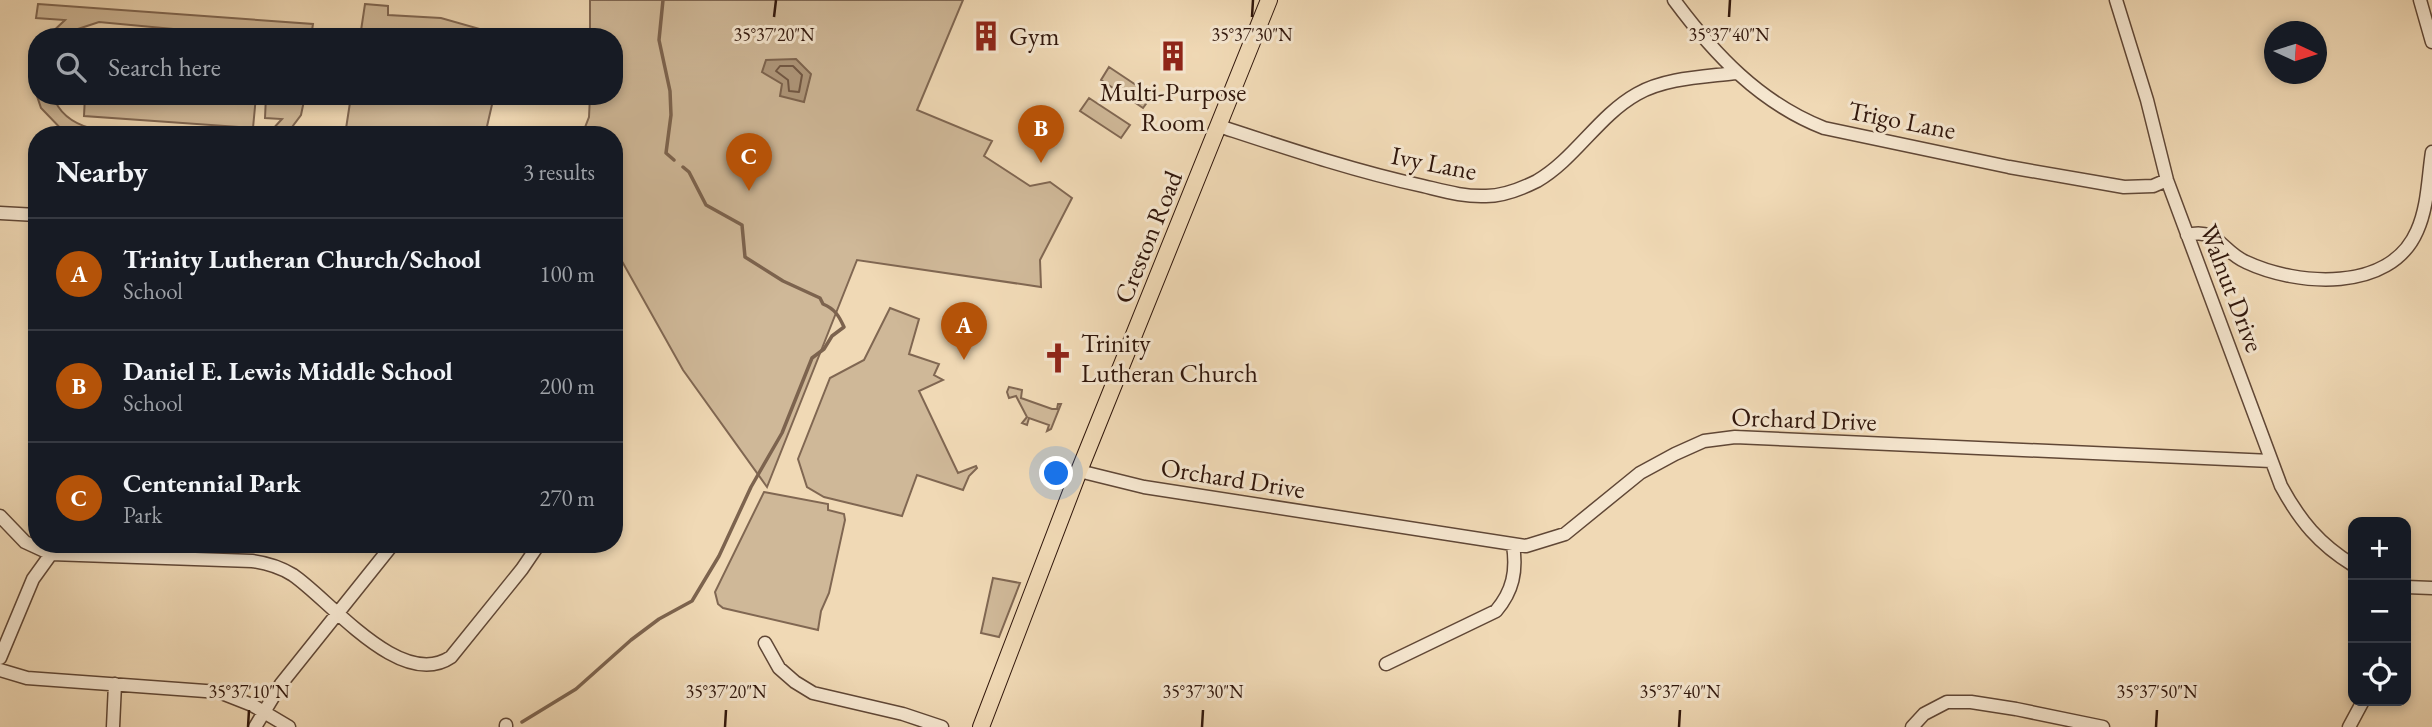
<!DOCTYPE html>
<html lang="en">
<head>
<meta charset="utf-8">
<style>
	:root { --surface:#171b24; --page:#242831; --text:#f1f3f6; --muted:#9ea1a6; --line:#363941; --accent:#b45309 }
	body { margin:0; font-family:"EB Garamond",serif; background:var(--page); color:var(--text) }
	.controls { position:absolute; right:21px; bottom:21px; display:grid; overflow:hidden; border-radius:14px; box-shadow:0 4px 10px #0003 }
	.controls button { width:63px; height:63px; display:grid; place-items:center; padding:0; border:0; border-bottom:2px solid var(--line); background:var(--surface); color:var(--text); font:35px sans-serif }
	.compass { position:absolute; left:2264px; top:21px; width:63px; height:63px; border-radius:50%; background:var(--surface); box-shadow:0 4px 10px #0003; rotate:94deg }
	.you { position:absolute; left:1057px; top:474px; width:24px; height:24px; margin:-18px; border:5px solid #fff; border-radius:50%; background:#1a73e8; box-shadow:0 0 0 10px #1a73e833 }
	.badge { display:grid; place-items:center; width:46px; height:46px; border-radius:50%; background:var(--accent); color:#fff; font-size:23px; font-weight:700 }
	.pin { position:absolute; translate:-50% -58px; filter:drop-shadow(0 2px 4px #0008) }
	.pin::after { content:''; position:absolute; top:37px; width:24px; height:21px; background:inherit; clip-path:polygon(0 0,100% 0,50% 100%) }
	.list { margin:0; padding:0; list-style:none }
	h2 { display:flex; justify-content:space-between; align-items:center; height:91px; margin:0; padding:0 28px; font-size:30px }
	h2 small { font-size:23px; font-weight:400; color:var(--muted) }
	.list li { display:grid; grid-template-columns:46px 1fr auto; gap:21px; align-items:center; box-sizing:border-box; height:112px; padding:0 28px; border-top:2px solid var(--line) }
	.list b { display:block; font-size:26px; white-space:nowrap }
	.list p { margin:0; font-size:23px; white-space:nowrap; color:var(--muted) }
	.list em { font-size:23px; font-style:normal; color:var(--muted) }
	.icon { flex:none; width:38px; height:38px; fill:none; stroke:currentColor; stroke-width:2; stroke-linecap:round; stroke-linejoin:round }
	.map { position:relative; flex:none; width:2432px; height:727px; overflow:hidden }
	.search { position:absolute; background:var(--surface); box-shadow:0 4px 10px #0003; left:28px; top:28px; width:595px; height:77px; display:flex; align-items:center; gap:18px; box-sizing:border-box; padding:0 24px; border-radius:28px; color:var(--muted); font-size:26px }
	.panel { position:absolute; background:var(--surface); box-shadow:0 4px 10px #0003; left:28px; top:126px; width:595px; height:427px; border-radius:28px }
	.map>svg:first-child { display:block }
</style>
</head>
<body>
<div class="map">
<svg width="2432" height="727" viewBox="0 0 2432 727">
	<rect width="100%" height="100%" fill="#f0d9b5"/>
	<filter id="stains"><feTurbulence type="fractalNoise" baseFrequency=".00286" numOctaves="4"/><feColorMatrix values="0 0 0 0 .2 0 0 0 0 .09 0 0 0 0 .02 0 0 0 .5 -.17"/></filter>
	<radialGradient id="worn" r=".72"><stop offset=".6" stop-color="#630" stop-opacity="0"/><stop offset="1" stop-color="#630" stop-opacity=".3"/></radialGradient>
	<path fill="#cfb898" stroke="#806752" stroke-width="2" d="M590,0H963L917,110L992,141L984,156L1030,186L1050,182L1072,198L1040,260L1041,287L857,260L767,487L683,370L614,247V135H582L589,117L590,96H614V37H590Z
		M38,4L313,24L311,37H259L99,22L78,29L69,37H47L65,20L36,18Z
		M365,4L388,6V15L441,18L487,31L491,37H360Z
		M1109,67L1148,93L1145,98L1148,101L1143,108L1101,80Z
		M37,96H53C68,140 131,132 168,135H67L41,108Z
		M85,96H256L253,128L84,116Z
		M266,96H305L301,115L286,135H263L271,131L282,119L265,118Z
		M351,96H494L485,135H345Z
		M1089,98L1130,125L1121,138L1080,111Z
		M890,308L919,319L909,354L939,364L934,375L943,380L919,391L958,473L976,466L977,468L969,476L963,490L917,475L902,516L824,497L807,487L798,459L830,378L864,360Z
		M1009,387L1022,390L1021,398L1052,409H1057L1058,404H1061L1051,429L1047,431L1049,425L1029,418L1027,425L1022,423L1027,417L1016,396L1009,398L1007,392Z
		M764,492L828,504V510L844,514L845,520L829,593L821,611L818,630L723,608L718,604L715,592Z
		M993,578L1020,583L999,637L981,633Z"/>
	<path fill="#af977b" stroke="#7c634e" stroke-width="2" d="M796,59L811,74L804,102L780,96L782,84L762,72L766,60Z"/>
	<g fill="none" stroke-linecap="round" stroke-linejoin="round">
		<path stroke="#705643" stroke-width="2" d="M780,66H793L802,75L799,92L789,91L788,80L776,71Z"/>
		<path stroke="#7c634e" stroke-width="3.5" d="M663,0L659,40L670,91L671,115L666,153L674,160
			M522,722L576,689L631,640L659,619L692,601L719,556L751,487L782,433L812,358L824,349L832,336L844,327C839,316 835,309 823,304L820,298L783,281L745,257L742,225L706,205L689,172L683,167"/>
		<g stroke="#604736" stroke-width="15">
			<path id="minor" d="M1674,0C1714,54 1760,103 1824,128L2009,167L2124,187L2153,186L2167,180
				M2116,0L2147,100L2167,180L2281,486C2300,521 2319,544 2353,565
				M2420,0L2432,42
				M1219,126C1286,148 1354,171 1423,186C1444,191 1464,197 1486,196C1504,196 1521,189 1537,181C1575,159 1598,116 1637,94C1665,78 1703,77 1735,73
				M0,213L37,215
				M2187,235C2218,227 2221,251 2246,262C2297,286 2390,293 2417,231C2428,207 2428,178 2432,152
				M1079,471L1144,487L1526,546L1565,534L1640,473L1675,454L1704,441L1735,437L2271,461
				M0,516L25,542L51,554L252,561C267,563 280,567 293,575C331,601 401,691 451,657L522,569L539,544
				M2406,587L2432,588
				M765,643L779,668L795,682L813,693L903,714L942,727
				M0,658L33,579L51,554
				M1386,664L1496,611C1513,591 1517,571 1513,545
				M0,670L27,678L219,692L252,705L289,727
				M113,727L115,684
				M255,727L281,684L393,544
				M506,727V725
				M1912,727L1924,714L1947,702H1971L2016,709L2103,727
				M2349,727L2363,701"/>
		</g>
		<g stroke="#30160b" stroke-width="18">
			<path id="major" d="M981,727L1079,471L1269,0"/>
		</g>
		<use href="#minor" stroke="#f5e6cf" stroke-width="12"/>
		<use href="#major" stroke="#f0d9b5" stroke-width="16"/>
	</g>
	<path fill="none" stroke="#30160b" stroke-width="2.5" d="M774,17L776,0M1252,17L1253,0M1729,17L1730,0M248,727L249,710M725,727L726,710M1202,727L1203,710M1679,727L1680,710M2156,727L2157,710"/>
	<defs>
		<g id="building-bare" transform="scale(2.415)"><path d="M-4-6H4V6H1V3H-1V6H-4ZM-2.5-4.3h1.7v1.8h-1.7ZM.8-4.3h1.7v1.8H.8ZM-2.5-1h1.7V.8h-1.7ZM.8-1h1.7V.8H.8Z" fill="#8f2418" stroke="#f5e6cf" stroke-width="2.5" paint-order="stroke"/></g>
		<g id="church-bare" transform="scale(2.415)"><path d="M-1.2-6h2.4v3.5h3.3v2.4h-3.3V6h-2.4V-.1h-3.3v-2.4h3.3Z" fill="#8f2418" stroke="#f5e6cf" stroke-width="2.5" paint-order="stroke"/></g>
	</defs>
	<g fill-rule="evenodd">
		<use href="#building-bare" x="986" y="36"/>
		<use href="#building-bare" x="1173" y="56"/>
		<use href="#church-bare" x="1058" y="358"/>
	</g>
	<g text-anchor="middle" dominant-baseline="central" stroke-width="6" stroke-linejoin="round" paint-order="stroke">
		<g font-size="26" fill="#30160b" stroke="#f5e6cf" text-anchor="start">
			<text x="1009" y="36">Gym</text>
			<text x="1173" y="92" text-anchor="middle">Multi-Purpose<tspan x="1173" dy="30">Room</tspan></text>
			<text x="1081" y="343">Trinity<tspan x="1081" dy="30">Lutheran Church</tspan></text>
		</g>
		<g font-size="26" fill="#30160b" stroke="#f5e6cf">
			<text transform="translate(1902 120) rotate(11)">Trigo Lane</text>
			<text transform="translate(1434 163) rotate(11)">Ivy Lane</text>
			<text transform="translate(1148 237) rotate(-68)">Creston Road</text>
			<text transform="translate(2232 288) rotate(69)">Walnut Drive</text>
			<text transform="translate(1804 419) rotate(2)">Orchard Drive</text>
			<text transform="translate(1233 478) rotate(9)">Orchard Drive</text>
		</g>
	</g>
	<g font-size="18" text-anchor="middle" fill="#30160b" stroke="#f5e6cf" stroke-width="6" stroke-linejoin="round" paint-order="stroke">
		<text x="774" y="41">35°37'20"N</text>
		<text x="1252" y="41">35°37'30"N</text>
		<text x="1729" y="41">35°37'40"N</text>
		<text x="249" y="698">35°37'10"N</text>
		<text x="726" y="698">35°37'20"N</text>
		<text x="1203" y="698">35°37'30"N</text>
		<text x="1680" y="698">35°37'40"N</text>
		<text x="2157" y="698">35°37'50"N</text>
	</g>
	<rect width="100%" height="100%" filter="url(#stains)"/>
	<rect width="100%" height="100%" fill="url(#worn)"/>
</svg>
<div class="controls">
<button>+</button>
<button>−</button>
<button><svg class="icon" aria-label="locate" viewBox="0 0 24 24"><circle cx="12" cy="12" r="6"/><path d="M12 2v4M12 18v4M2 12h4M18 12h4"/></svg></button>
</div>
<svg class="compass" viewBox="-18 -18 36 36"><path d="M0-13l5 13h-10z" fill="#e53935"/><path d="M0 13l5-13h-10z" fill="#9ea1a6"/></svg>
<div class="you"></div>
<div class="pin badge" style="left:964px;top:360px">A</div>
<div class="pin badge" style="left:1041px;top:163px">B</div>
<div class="pin badge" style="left:749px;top:191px">C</div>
<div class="search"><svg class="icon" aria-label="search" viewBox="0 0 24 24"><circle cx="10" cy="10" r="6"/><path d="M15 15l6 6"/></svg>Search here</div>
<section class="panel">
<h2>Nearby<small>3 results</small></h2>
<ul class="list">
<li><span class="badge">A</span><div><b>Trinity Lutheran Church/School</b><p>School</p></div><em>100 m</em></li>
<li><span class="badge">B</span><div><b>Daniel E. Lewis Middle School</b><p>School</p></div><em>200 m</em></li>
<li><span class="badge">C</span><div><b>Centennial Park</b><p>Park</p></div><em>270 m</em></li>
</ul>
</section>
</div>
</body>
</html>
